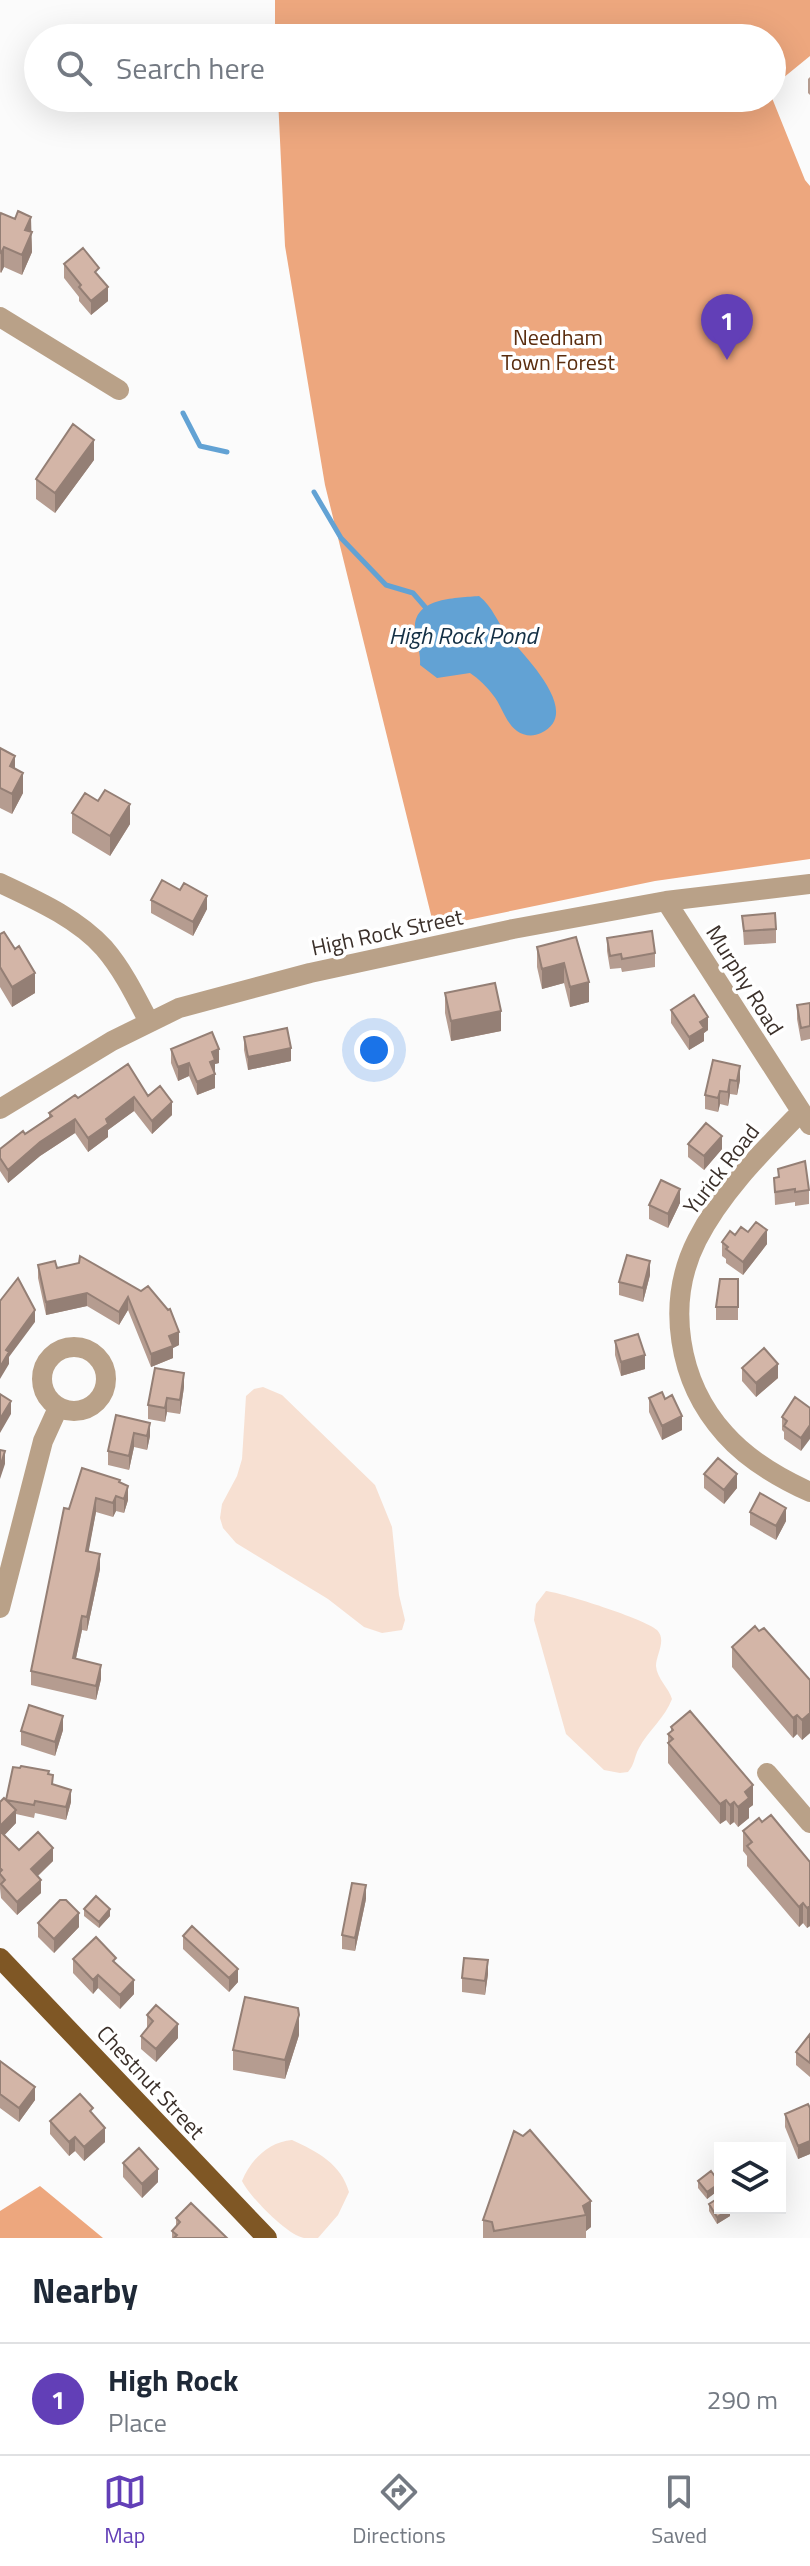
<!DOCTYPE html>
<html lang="en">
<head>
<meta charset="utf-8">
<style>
	:root { --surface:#fff; --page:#f6f6f7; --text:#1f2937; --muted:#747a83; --line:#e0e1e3; --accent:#623fb7 }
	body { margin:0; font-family:"Titillium Web",sans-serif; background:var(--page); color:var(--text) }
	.controls { position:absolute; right:24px; bottom:24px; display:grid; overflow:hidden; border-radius:0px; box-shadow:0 8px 32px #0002 }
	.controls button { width:72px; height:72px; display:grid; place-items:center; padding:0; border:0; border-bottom:2px solid var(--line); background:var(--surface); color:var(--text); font:40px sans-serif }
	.you { position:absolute; left:374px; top:1050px; width:28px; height:28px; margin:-20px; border:6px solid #fff; border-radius:50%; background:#1a73e8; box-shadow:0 0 0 12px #1a73e833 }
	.badge { display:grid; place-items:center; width:52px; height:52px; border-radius:50%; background:var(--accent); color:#fff; font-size:26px; font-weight:700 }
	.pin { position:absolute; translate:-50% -66px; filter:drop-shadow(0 2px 4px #0008) }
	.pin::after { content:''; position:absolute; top:42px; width:28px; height:24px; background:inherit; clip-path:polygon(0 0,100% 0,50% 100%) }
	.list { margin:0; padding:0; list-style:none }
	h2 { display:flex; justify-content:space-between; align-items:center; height:104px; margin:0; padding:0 32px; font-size:34px }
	h2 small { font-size:26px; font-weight:400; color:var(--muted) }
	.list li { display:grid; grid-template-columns:52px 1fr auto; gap:24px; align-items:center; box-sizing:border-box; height:112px; padding:0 32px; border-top:2px solid var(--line) }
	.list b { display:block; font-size:30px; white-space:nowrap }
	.list p { margin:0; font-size:26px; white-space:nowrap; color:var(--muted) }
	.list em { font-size:26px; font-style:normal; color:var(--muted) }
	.icon { flex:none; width:44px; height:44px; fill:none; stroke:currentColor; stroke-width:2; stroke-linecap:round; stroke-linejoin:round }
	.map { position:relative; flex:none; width:810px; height:2238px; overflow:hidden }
	.search { position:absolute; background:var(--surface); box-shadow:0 8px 32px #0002; left:24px; right:24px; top:24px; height:88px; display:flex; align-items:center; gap:20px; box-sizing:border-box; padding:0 28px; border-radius:44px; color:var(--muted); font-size:30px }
	.sheet { height:216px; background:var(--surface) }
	nav { display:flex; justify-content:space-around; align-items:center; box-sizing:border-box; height:112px; border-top:2px solid var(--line); background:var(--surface); font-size:22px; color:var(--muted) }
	nav a { display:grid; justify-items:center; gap:4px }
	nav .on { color:var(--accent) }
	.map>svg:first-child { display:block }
</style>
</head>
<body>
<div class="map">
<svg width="810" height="2238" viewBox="0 0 810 2238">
	<rect width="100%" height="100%" fill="#fbfbfb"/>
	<path fill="#f7e0d2" d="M263,1387L282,1395L375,1485L392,1527L399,1595L405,1620L402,1630L382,1633L364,1627L328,1599L236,1543L223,1528L220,1518L222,1504L237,1476L242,1459L246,1396L254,1389Z
		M546,1591C563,1593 645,1619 657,1630C667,1640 656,1655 656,1666C657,1679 669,1688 672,1699C665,1718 648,1731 639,1748C634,1757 635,1764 628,1772L620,1773L604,1770L566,1734L534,1620L536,1604Z
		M292,2140C318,2152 341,2164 349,2192L338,2215L318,2238C313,2238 309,2238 304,2238C287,2235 250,2197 242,2181C251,2159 269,2142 292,2140Z"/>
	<path fill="#eda77e" d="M275,0H810V56L772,87V38H275Z
		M278,98H772L805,180L810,186V859L655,881L434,927L325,485L285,246Z
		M40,2186L103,2238H0V2211Z"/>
	<path fill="#62a2d4" d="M479,596C493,607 497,622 508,636C523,655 584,713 541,733C533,737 524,736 517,731C505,722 502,706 493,695C487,687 479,679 470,673L437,678L420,665C421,651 415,640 415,627C415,597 458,598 479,596Z"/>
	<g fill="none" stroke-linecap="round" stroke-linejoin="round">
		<path stroke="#62a2d4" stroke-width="5" d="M183,413L200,446L227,452
			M314,492L341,538L386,585L413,593L426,608"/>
		<path stroke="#b9a188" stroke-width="20" d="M0,317L119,390
			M0,883C36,900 77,918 104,948C123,970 136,997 149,1022
			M666,901L810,1125
			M0,1109L112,1041L179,1008L310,973L513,929L666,901L810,884
			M801,1112C763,1151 722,1191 697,1240C665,1303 678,1382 725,1434C747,1459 779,1478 810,1492
			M42 1379a32 32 0 1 1 64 0a32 32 0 1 1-64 0Z
			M0,1608L43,1441L58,1408
			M767,1773L810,1823"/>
		<path stroke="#7f5725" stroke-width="20" d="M0,1958L267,2238"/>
	</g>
	<path fill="#b59c90" d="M810,77V95L808,93V79Z
		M0,216L31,232L32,252L22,275L4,267L1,273L0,272Z
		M64,264L99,277L108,301L91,315L79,301V297L64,278Z
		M94,460L55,513L36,499V479Z
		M0,748L15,769L23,793L12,814L0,808Z
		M72,813L130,824L110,856L72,833Z
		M180,890L207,909L193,936L151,913V900Z
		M742,916L776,929V943L744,945Z
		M0,934L35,993L12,1007L0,987Z
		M576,937L589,1002L570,1007L564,983L542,989L537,967V947Z
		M607,938L655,953V967L622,972L621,968L610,969L607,951Z
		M445,993L501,1031L451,1041L445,1013Z
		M810,1003V1039L801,1041L797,1019V1005Z
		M671,1010L708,1030L704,1033V1041L689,1050L671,1023Z
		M244,1037L291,1061L248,1070L244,1050Z
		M171,1049L219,1063L215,1064V1088L197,1095L189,1076L178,1081L171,1063Z
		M740,1066V1080L737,1095L730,1094L728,1106L720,1104L718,1112L705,1109V1095Z
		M148,1096L172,1115L152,1134L134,1111L108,1130V1137L88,1152L75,1133L40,1156L8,1183L0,1171V1149L25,1134L49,1117V1113L78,1098Z
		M688,1144L722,1149L704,1170L688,1157Z
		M778,1169L809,1190V1204L795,1206V1202L775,1205L774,1178H778Z
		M680,1203L668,1228L649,1219V1205Z
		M735,1235L767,1244L743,1275L726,1263V1259L722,1256V1242Z
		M38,1265L57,1268L141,1291L179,1345L173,1348V1358L151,1367L128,1310L119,1325L87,1306L46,1315L38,1278Z
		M650,1275L643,1302L619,1295V1282Z
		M738,1279V1320H716V1307Z
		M615,1341L645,1369L621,1376L615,1355Z
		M742,1368L778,1378L756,1397L742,1381Z
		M184,1387L180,1414L167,1412L165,1422L148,1419V1405Z
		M649,1398L665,1399L682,1430L662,1440L649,1412Z
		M810,1408L801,1451L784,1439V1432L782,1430V1417Z
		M116,1415L150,1436L147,1450L134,1447L129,1470L108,1465V1451Z
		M704,1474L737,1488L724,1504L704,1488Z
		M120,1483L128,1500L124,1513L116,1511L113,1517L96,1512L88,1552L100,1569L87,1631L82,1630L76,1658L101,1679L96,1700L31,1685V1671L69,1509Z
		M750,1512L786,1521L776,1540L750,1525Z
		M732,1647L810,1680V1733L802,1740L797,1734L793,1738L732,1667Z
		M671,1727L753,1805L749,1808V1818L738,1827L734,1822L730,1825L726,1820L720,1824L668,1763V1734L671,1732Z
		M63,1730L55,1756L21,1745V1731Z
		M49,1774L53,1785L71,1802L66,1820L35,1813L34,1818L16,1814V1823L4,1835L19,1850L53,1861L38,1876L41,1893L17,1915L1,1898L0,1888V1802L6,1800Z
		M762,1822L810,1862V1926L807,1928L803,1923L799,1927L747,1866V1856L743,1851V1831Z
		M366,1899L355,1951L342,1949V1935Z
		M84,1909L110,1916L99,1928L84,1916Z
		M38,1923L79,1927L54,1953L38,1937Z
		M183,1936L238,1982L229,1992L183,1949Z
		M73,1959L134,1994L120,2009L98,1988L93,1994L73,1973Z
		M488,1974L485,1995L462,1992V1978Z
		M147,2015L178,2038L156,2062L141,2049V2036L147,2029Z
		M810,2034V2077L796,2065V2052Z
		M299,2035L285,2079L233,2070V2050Z
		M0,2061L35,2100L19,2122L0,2108Z
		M810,2108V2154L798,2159L785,2127V2114Z
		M50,2121L105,2142L84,2161L75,2151L69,2156L50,2134Z
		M123,2163L158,2182L142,2198L123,2177Z
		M698,2181L720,2182V2189L707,2199L698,2188Z
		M591,2201V2227L586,2231V2238H483V2220Z
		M709,2204L730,2216L717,2224L709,2211Z
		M176,2218L227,2238H172V2231L176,2226Z"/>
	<path fill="#947f75" d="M31,217L32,252L22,275V255L25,230Z
		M4,247V267L1,273V253Z
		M108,287V301L91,315V301Z
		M94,440V460L55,513V493Z
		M15,756V776L10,766Z
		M23,773V793L12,814V794Z
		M130,804V824L110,856V836Z
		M207,896V909L193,936V922Z
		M564,963V983L542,989V969Z
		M35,973V993L12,1007V987Z
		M589,982V1002L570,1007V987Z
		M501,1011V1031L451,1041V1021Z
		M708,1017V1030L704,1033V1041L689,1050V1037L700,1022Z
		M291,1048V1061L248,1070V1057Z
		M219,1049V1063L215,1064V1073L210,1062L212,1052Z
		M189,1063V1076L178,1081V1067Z
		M740,1066V1080L737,1095V1081Z
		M215,1074V1088L197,1095V1082Z
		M730,1080V1094L728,1106V1092Z
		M720,1091V1104L718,1112V1098Z
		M134,1097V1111L108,1130V1137L88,1152V1138L106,1119Z
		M172,1102V1115L152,1134V1121Z
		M75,1119V1133L40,1156L8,1183V1170L40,1142Z
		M722,1136V1149L704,1170V1156Z
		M680,1189V1203L668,1228V1214Z
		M767,1230V1244L743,1275V1262Z
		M650,1261V1275L643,1302V1288Z
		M87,1293V1306L46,1315V1302Z
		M128,1297V1310L119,1325V1312Z
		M35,1310V1322L9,1357V1364L0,1379V1367L6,1350Z
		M179,1332V1345L173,1348V1358L151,1367V1354L169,1336Z
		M645,1355V1369L621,1376V1362Z
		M778,1364V1378L756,1397V1383Z
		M184,1373V1387L180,1414V1400Z
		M167,1398V1412L165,1422V1408Z
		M11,1401V1414L0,1433V1419Z
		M682,1416V1430L662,1440V1426Z
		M150,1423V1436L147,1450V1436Z
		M810,1425V1439L801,1451V1438Z
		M134,1433V1447L129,1470V1456Z
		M5,1451V1464L0,1479V1467Z
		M737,1474V1488L724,1504V1490Z
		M128,1486V1500L124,1513V1499Z
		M116,1496V1511L113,1517V1503Z
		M96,1498V1512L86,1566V1551Z
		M786,1508V1521L776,1540V1526Z
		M100,1554V1569L87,1631V1617Z
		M82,1616V1630L73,1672V1658Z
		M101,1665V1679L96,1700V1686Z
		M810,1713V1733L802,1740V1720Z
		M797,1715V1734L793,1738V1718Z
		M63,1716V1730L55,1756V1742Z
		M753,1785V1805L749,1808V1818L738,1827V1807L745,1792Z
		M71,1790V1802L66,1820V1807Z
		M726,1800V1820L720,1824V1804Z
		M734,1802V1822L730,1825V1805Z
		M16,1810V1823L0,1840V1826Z
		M53,1848V1861L31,1882V1869Z
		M41,1880V1893L17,1915V1902Z
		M366,1885V1899L355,1951V1938Z
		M803,1903V1923L799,1927V1907Z
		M810,1906V1926L807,1928V1908Z
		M110,1909V1916L99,1928V1922Z
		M79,1913V1927L54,1953V1939Z
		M488,1960V1974L485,1995V1981Z
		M238,1969V1982L229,1992V1978Z
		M98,1975V1988L93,1994V1980Z
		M134,1980V1994L120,2009V1995Z
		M299,2015V2035L285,2079V2060Z
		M178,2024V2038L156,2062V2049Z
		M35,2087V2100L19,2122V2108Z
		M105,2128V2142L84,2161V2147Z
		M75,2137V2151L69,2156V2142Z
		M810,2141V2154L798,2159V2146Z
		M158,2169V2182L142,2198V2184Z
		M720,2183V2189L707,2199V2192Z
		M591,2201V2227L586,2231V2215L583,2206Z
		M730,2209V2216L717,2224V2217Z"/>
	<path fill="#d3b5a7" stroke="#947f75" stroke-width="2" d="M18,211L31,217L25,230L32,232L22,255L4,247L1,253L0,252V216L1,213L15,219Z
		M83,248L99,268L95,272L108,287L91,301L79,287L81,285L64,264Z
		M73,424L94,440L55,493L36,479Z
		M0,748L15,756L10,766L23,773L12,794L0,788Z
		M105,790L130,804L110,836L72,813L85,793L98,801Z
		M162,880L180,890L184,883L207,896L193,922L151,900Z
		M775,913L776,929L744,931L742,916Z
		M652,931L655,953L622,959L621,954L610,956L607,938Z
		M4,932L15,949L19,946L35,973L12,987L0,967V934Z
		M576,937L589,982L570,987L564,963L542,969L537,947Z
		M495,983L501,1011L451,1021L445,993Z
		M694,995L708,1017L700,1022L704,1028L689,1037L671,1010Z
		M810,1003V1026L801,1028L797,1005Z
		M287,1028L291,1048L248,1057L244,1037Z
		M212,1032L219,1049L212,1052L215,1060L210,1062L215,1074L197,1082L189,1063L178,1067L171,1049Z
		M713,1060L740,1066L737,1081L730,1080L728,1092L720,1091L718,1098L705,1095Z
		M128,1064L148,1096L160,1086L172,1102L152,1121L134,1097L106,1119L108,1124L88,1138L75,1119L40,1142L8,1170L0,1158V1149L23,1131L25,1134L52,1116L49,1113L75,1095L78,1098Z
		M706,1123L722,1136L704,1156L688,1144Z
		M805,1161L809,1190L795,1192V1189L775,1192L774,1178L779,1177L778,1169Z
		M661,1180L680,1189L668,1214L649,1205Z
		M756,1222L767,1230L743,1262L726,1249L728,1247L722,1242L730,1231L735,1235L741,1227L748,1232Z
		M627,1255L650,1261L643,1288L619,1282Z
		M80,1256L141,1291L148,1286L168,1310L170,1309L179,1332L169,1336L173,1346L151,1354L128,1297L119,1312L87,1293L46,1302L38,1265L55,1261L57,1268L79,1263Z
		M18,1278L35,1310L6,1350L9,1352L0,1367V1301Z
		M720,1279H738V1307H716Z
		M638,1334L645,1355L621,1362L615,1341Z
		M764,1348L778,1364L756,1383L742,1368Z
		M155,1368L184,1373L180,1400L167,1398L165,1408L148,1405Z
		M662,1392L665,1399L672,1395L682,1416L662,1426L649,1398Z
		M0,1394L11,1401L0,1419Z
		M795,1397L810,1408V1425L801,1438L784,1426L787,1421L782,1417Z
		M116,1415L150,1423L147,1436L134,1433L129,1456L108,1451Z
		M0,1450L5,1451L0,1467Z
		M718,1458L737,1474L724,1490L704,1474Z
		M82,1468L120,1480L119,1482L128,1486L124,1499L116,1496L113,1503L96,1498L86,1551L100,1554L87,1617L82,1616L73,1658L101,1665L96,1686L31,1671L64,1508L69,1509Z
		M760,1493L786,1508L776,1526L750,1512Z
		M755,1626L759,1631L764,1628L810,1680V1713L802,1720L797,1715L793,1718L732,1647Z
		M29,1705L63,1716L55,1742L21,1731Z
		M690,1711L753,1785L745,1792L749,1798L738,1807L734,1802L730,1805L726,1800L720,1804L668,1743L673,1739L668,1734L673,1730L671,1727Z
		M21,1766L49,1771L48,1774L53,1775L52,1784L71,1790L66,1807L35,1801L34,1805L6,1800L13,1767L20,1768Z
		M4,1798L16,1810L0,1826V1802Z
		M771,1815L810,1862V1906L807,1908L803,1903L799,1907L747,1846L752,1842L743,1831L759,1818L762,1822Z
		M0,1831L19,1850L38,1832L53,1848L31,1869L41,1880L17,1902L1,1884L5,1880L0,1874V1872L2,1870L0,1868Z
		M352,1883L366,1885L355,1938L342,1935Z
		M96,1896L110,1909L99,1922L84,1909Z
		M60,1900H66L79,1913L54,1939L38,1923Z
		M192,1926L238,1969L229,1978L183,1936Z
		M96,1937L116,1958L113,1961L134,1980L120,1995L98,1975L93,1980L73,1959Z
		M464,1958L488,1960L485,1981L462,1978Z
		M245,1997L298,2008L299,2015L285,2060L233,2050Z
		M156,2005L178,2024L156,2049L141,2036L153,2021L147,2015Z
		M810,2034V2063L796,2052Z
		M0,2061L35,2087L19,2108L0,2094Z
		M80,2094L93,2108L90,2111L105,2128L84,2147L75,2137L69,2142L50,2121Z
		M808,2104L810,2108V2141L798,2146L785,2114Z
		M530,2130L591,2201L583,2206L586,2215L494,2231L492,2222L483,2220L514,2131L523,2136Z
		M139,2148L158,2169L142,2184L123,2163Z
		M711,2171L720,2183L707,2192L698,2181Z
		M720,2197V2208H729L730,2209L717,2217L709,2204Z
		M191,2203L227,2238H174L177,2235L172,2231L180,2222L176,2218Z"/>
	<g text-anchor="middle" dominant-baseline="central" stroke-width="7" stroke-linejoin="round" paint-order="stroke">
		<g font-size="22" fill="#5a2d0f" stroke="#fff">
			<text x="558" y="337">Needham<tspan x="558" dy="25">Town Forest</tspan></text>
		</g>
		<g font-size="22" fill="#3b302a" stroke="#fff">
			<text transform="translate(387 932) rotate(-12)">High Rock Street</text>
			<text transform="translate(745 980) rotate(58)">Murphy Road</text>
			<text transform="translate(721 1169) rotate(-52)">Yurick Road</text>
			<text transform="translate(151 2082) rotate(47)">Chestnut Street</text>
		</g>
		<g font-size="24" font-style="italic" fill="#143045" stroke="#fff">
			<text x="463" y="635">High Rock Pond</text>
		</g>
	</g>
</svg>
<div class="controls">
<button><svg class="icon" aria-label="layers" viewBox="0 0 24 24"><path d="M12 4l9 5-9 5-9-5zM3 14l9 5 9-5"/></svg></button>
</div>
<div class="you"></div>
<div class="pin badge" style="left:727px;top:360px">1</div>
<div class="search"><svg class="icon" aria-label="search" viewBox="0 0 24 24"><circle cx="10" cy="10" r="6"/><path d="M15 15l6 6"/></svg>Search here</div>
</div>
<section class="sheet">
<h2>Nearby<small></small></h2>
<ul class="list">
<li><span class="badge">1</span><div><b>High Rock</b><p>Place</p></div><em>290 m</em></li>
</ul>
</section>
<nav>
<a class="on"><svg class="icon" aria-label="map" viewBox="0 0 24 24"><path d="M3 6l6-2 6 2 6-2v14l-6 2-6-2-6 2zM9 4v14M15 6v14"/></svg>Map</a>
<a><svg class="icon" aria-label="directions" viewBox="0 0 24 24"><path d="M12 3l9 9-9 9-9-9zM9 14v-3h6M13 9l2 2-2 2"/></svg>Directions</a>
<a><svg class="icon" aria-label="saved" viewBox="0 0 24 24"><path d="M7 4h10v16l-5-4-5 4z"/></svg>Saved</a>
</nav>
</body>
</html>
